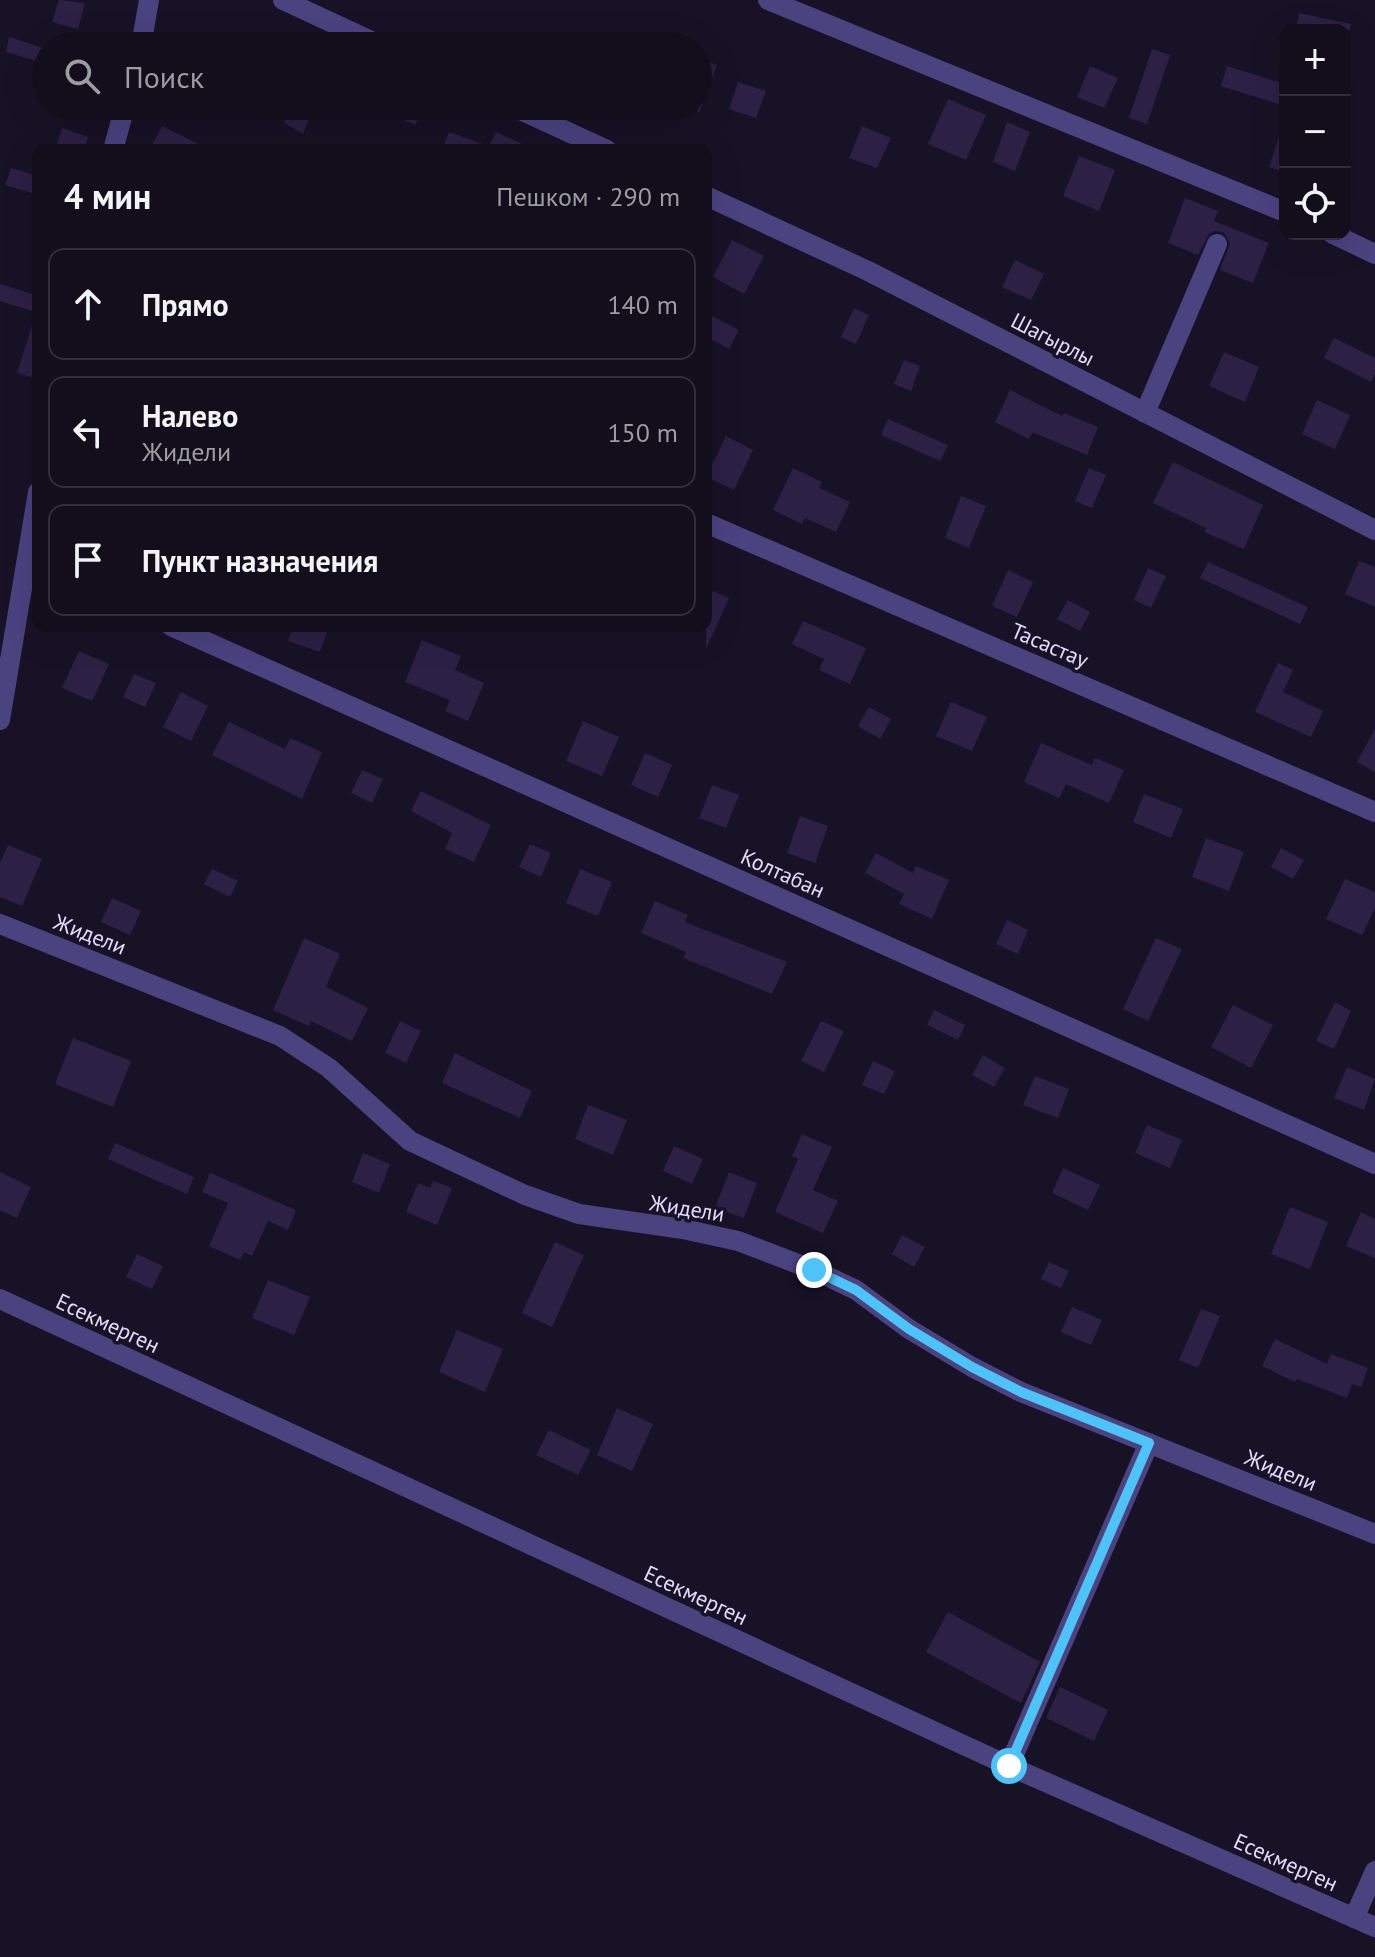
<!DOCTYPE html>
<html lang="ru">
<head>
<meta charset="utf-8">
<style>
	:root { --surface:#120e1c; --page:#1f1c29; --text:#f1f3f6; --muted:#9c9ca3; --line:#312e3b }
	body { margin:0; font-family:"PT Sans",sans-serif; background:var(--page); color:var(--text) }
	.controls { position:absolute; right:24px; top:24px; display:grid; overflow:hidden; border-radius:16px; box-shadow:0 8px 32px #0002 }
	.controls button { width:72px; height:72px; display:grid; place-items:center; padding:0; border:0; border-bottom:2px solid var(--line); background:var(--surface); color:var(--text); font:40px sans-serif }
	.stop { position:absolute; width:24px; height:24px; margin:-18px; border:6px solid #4fc3f7; border-radius:50%; background:#fff }
	.stop.end { background:#4fc3f7; border-color:#fff; box-shadow:0 2px 8px #0008 }
	.list { margin:0; padding:0; list-style:none }
	h2 { display:flex; justify-content:space-between; align-items:center; height:104px; margin:0; padding:0 32px; font-size:34px }
	h2 small { font-size:26px; font-weight:400; color:var(--muted) }
	.list li { display:grid; grid-template-columns:52px 1fr auto; gap:24px; align-items:center; box-sizing:border-box; height:112px; margin:0 16px 16px; padding:0 16px; border:2px solid var(--line); border-radius:16px }
	.list b { display:block; font-size:30px; white-space:nowrap }
	.list p { margin:0; font-size:26px; white-space:nowrap; color:var(--muted) }
	.list em { font-size:26px; font-style:normal; color:var(--muted) }
	.icon { flex:none; width:44px; height:44px; fill:none; stroke:currentColor; stroke-width:2; stroke-linecap:round; stroke-linejoin:round }
	.map { position:relative; flex:none; width:1375px; height:1957px; overflow:hidden }
	.search { position:absolute; background:var(--surface); box-shadow:0 8px 32px #0002; left:32px; top:32px; width:680px; height:88px; display:flex; align-items:center; gap:20px; box-sizing:border-box; padding:0 28px; border-radius:44px; color:var(--muted); font-size:30px }
	.panel { position:absolute; background:var(--surface); box-shadow:0 8px 32px #0002; left:32px; top:144px; width:680px; height:488px; border-radius:16px }
	.map>svg:first-child { display:block }
</style>
</head>
<body>
<div class="map">
<svg width="1375" height="1957" viewBox="0 0 1375 1957">
	<rect width="100%" height="100%" fill="#181226"/>
	<path fill="#2c2045" d="M59,0L85,3L78,29L52,22Z
		M1299,13L1351,24L1350,30H1296Z
		M9,37L46,49V64L6,52Z
		M1152,49L1170,55L1147,124L1129,118Z
		M698,58L717,65L699,113L698,112Z
		M1090,66L1118,78L1104,108L1077,97Z
		M1227,66L1285,84V106L1221,86Z
		M738,82L766,91L756,118L729,109Z
		M948,99L986,115L966,160L928,144Z
		M290,106H314L303,134L284,123Z
		M371,106H423L415,125Z
		M1007,122L1030,132L1015,171L993,162Z
		M162,126L211,150H163L152,145Z
		M862,126L891,138L877,168L849,158Z
		M1282,127H1285V172L1269,167Z
		M62,128L88,137L84,150H55Z
		M449,132L489,146L496,132L535,150H442Z
		M1079,156L1115,170L1099,211L1063,196Z
		M11,168L38,176V195L5,185Z
		M1185,198L1218,211L1214,221L1269,243L1253,283L1220,270L1230,243L1223,232L1215,231L1209,234L1198,255L1168,243Z
		M732,240L764,256L744,294L713,277Z
		M1015,260L1044,274L1031,300L1002,287Z
		M0,284L38,296L32,311L0,301Z
		M854,308L869,315L856,344L841,337Z
		M706,313L739,330L729,349L706,336Z
		M35,316H38V368L35,378L17,373Z
		M1334,338L1375,358V374L1371,382L1324,358Z
		M1224,352L1259,367L1245,402L1209,386Z
		M904,360L920,366L911,391L894,384Z
		M1010,390L1062,416L1064,413L1098,427L1087,455L1032,432L1029,439L995,422Z
		M1317,400L1350,415L1335,449L1302,434Z
		M888,419L948,445L940,461L881,435Z
		M726,436L753,450L734,490L706,477Z
		M1173,462L1263,505L1244,549L1204,532L1206,528L1153,503Z
		M793,468L822,482L819,488L850,502L836,532L805,518L802,524L773,510Z
		M1089,468L1106,475L1092,508L1075,501Z
		M961,496L986,506L969,548L945,538Z
		M1359,561L1375,567V607L1345,594Z
		M1208,562L1308,607L1300,624L1200,578Z
		M1148,568L1166,576L1151,608L1134,600Z
		M1008,570L1033,582L1017,617L992,606Z
		M706,588L729,598L706,649Z
		M1068,600L1090,612L1080,631L1057,619Z
		M803,621L866,648L850,684L819,670L824,659L792,644Z
		M293,626H329L320,652L288,641Z
		M422,640L461,656L455,670L484,683L468,721L445,711L450,700L405,682Z
		M79,651L109,664L92,701L62,688Z
		M1278,663L1293,670L1283,692L1323,711L1311,737L1255,712Z
		M134,674L156,683L145,707L123,697Z
		M181,692L208,706L191,741L163,727Z
		M951,702L987,717L972,751L936,736Z
		M869,707L891,719L880,739L858,726Z
		M583,721L619,737L602,776L566,761Z
		M229,722L285,749L290,738L322,752L302,799L212,755Z
		M1375,729V772L1357,762Z
		M1041,743L1092,765L1095,758L1124,770L1109,803L1066,784L1059,798L1024,782Z
		M645,753L672,765L658,797L631,785Z
		M362,770L383,779L372,803L351,793Z
		M712,785L739,795L726,828L699,818Z
		M421,791L491,825L474,862L445,849L452,833L411,811Z
		M1144,794L1183,809L1171,838L1133,822Z
		M800,816L828,826L815,863L787,853Z
		M1206,838L1244,852L1229,891L1192,877Z
		M530,844L551,853L541,877L519,867Z
		M8,845L42,859L22,906L0,897V863Z
		M1281,848L1304,860L1293,879L1271,867Z
		M876,853L913,873L916,866L949,880L932,919L899,904L904,894L865,873Z
		M212,869L238,881L230,897L204,884Z
		M580,869L612,882L598,916L566,903Z
		M1345,879L1375,892V908L1362,935L1326,919Z
		M112,898L141,911L130,935L101,922Z
		M655,901L688,915L685,922L787,962L772,994L683,958L686,952L641,933Z
		M1007,920L1028,930L1018,954L996,944Z
		M304,938L340,954L326,987L368,1008L352,1041L311,1021L309,1026L273,1010Z
		M1156,938L1182,949L1148,1021L1123,1009Z
		M1335,1002L1351,1011L1334,1049L1316,1041Z
		M1233,1005L1273,1025L1251,1068L1211,1047Z
		M934,1010L965,1025L958,1040L927,1025Z
		M400,1021L421,1031L406,1063L385,1053Z
		M821,1021L844,1031L824,1072L801,1061Z
		M73,1038L131,1061L113,1107L55,1084Z
		M455,1053L532,1091L520,1118L442,1083Z
		M983,1055L1005,1068L994,1087L972,1075Z
		M873,1061L895,1071L884,1094L862,1085Z
		M1347,1067L1375,1079L1364,1110L1334,1098Z
		M1035,1076L1069,1089L1058,1118L1023,1105Z
		M588,1105L627,1120L613,1155L575,1139Z
		M1147,1125L1182,1140L1170,1168L1135,1153Z
		M802,1134L832,1147L813,1190L838,1201L823,1233L775,1212L798,1159L792,1156Z
		M115,1143L194,1177L187,1194L108,1159Z
		M674,1146L703,1159L692,1184L663,1171Z
		M363,1153L390,1164L379,1193L352,1182Z
		M1063,1168L1100,1185L1088,1210L1052,1193Z
		M0,1172L31,1187L17,1218L0,1210Z
		M729,1172L757,1183L744,1218L715,1208Z
		M210,1173L296,1210L288,1230L268,1221L252,1256L244,1252L240,1260L209,1246L228,1203L202,1192Z
		M433,1181L452,1188L437,1225L406,1212L418,1183L430,1188Z
		M1290,1207L1328,1222L1310,1269L1271,1254Z
		M1361,1212L1375,1219V1258L1346,1246Z
		M902,1235L925,1247L914,1267L892,1254Z
		M555,1242L584,1255L552,1327L522,1313Z
		M137,1254L163,1266L152,1289L126,1277Z
		M1049,1262L1069,1271L1061,1288L1041,1279Z
		M268,1280L310,1297L294,1335L252,1318Z
		M1072,1307L1102,1320L1091,1345L1061,1332Z
		M1201,1309L1220,1316L1198,1368L1179,1360Z
		M457,1330L503,1349L485,1392L439,1372Z
		M1275,1339L1327,1364L1331,1354L1368,1368L1361,1387L1352,1384L1347,1398L1297,1379L1295,1382L1262,1366Z
		M617,1408L653,1424L632,1471L597,1455Z
		M549,1430L591,1450L578,1475L536,1455Z
		M948,1612L1040,1662L1021,1703L926,1652Z
		M1060,1687L1108,1710L1094,1741L1046,1718Z"/>
	<g fill="none" stroke-linecap="round" stroke-linejoin="round">
		<path stroke="#4b4280" stroke-width="20" d="M283,0L382,46
			M768,0L1285,212
			M141,46L149,0
			M512,106L607,150
			M113,150L125,106
			M706,196L868,271L1375,530
			M1333,234L1375,254
			M1145,413L1217,244
			M706,523L1375,812
			M171,626L1375,1164
			M0,720L38,492
			M0,924L280,1036L329,1068L410,1141L525,1195L579,1214L683,1229L738,1241L814,1270L856,1290L909,1329L972,1367L1021,1392L1375,1534
			M0,1299L1009,1766L1375,1927
			M1009,1766L1149,1443
			M1354,1918L1375,1871"/>
	</g>
	<g fill="none" stroke-linecap="round" stroke-linejoin="round">
		<path stroke="#4fc3f7" stroke-width="10" d="M814,1270L856,1290L909,1329L972,1367L1021,1392L1149,1443L1009,1766"/>
	</g>
	<g text-anchor="middle" dominant-baseline="central" stroke-width="7" stroke-linejoin="round" paint-order="stroke">
		<g font-size="22" fill="#e2dbfb" stroke="#181226">
			<text transform="translate(1053 339) rotate(27)">Шагырлы</text>
			<text transform="translate(1050 645) rotate(23)">Тасастау</text>
			<text transform="translate(783 873) rotate(24)">Колтабан</text>
			<text transform="translate(90 934) rotate(21)">Жидели</text>
			<text transform="translate(687 1208) rotate(9)">Жидели</text>
			<text transform="translate(108 1323) rotate(25)">Eсекмерген</text>
			<text transform="translate(1281 1470) rotate(22)">Жидели</text>
			<text transform="translate(696 1595) rotate(25)">Eсекмерген</text>
			<text transform="translate(1286 1862) rotate(24)">Eсекмерген</text>
		</g>
	</g>
</svg>
<div class="controls">
<button>+</button>
<button>−</button>
<button><svg class="icon" aria-label="locate" viewBox="0 0 24 24"><circle cx="12" cy="12" r="6"/><path d="M12 2v4M12 18v4M2 12h4M18 12h4"/></svg></button>
</div>
<div class="stop" style="left:1009px;top:1766px"></div>
<div class="stop end" style="left:814px;top:1270px"></div>
<div class="search"><svg class="icon" aria-label="search" viewBox="0 0 24 24"><circle cx="10" cy="10" r="6"/><path d="M15 15l6 6"/></svg>Поиск</div>
<section class="panel">
<h2>4 мин<small>Пешком · 290 m</small></h2>
<ul class="list">
<li><svg class="icon" aria-label="ahead" viewBox="0 0 24 24"><path d="M12 20V5M6 11l6-6 6 6"/></svg><div><b>Прямо</b></div><em>140 m</em></li>
<li><svg class="icon" aria-label="left" viewBox="0 0 24 24"><path d="M17 20v-9H6M10 6l-5 5 5 5"/></svg><div><b>Налево</b><p>Жидели</p></div><em>150 m</em></li>
<li><svg class="icon" aria-label="arrive" viewBox="0 0 24 24"><path d="M6 21V4h12l-3 4 3 4H6"/></svg><div><b>Пункт назначения</b></div></li>
</ul>
</section>
</div>
</body>
</html>
